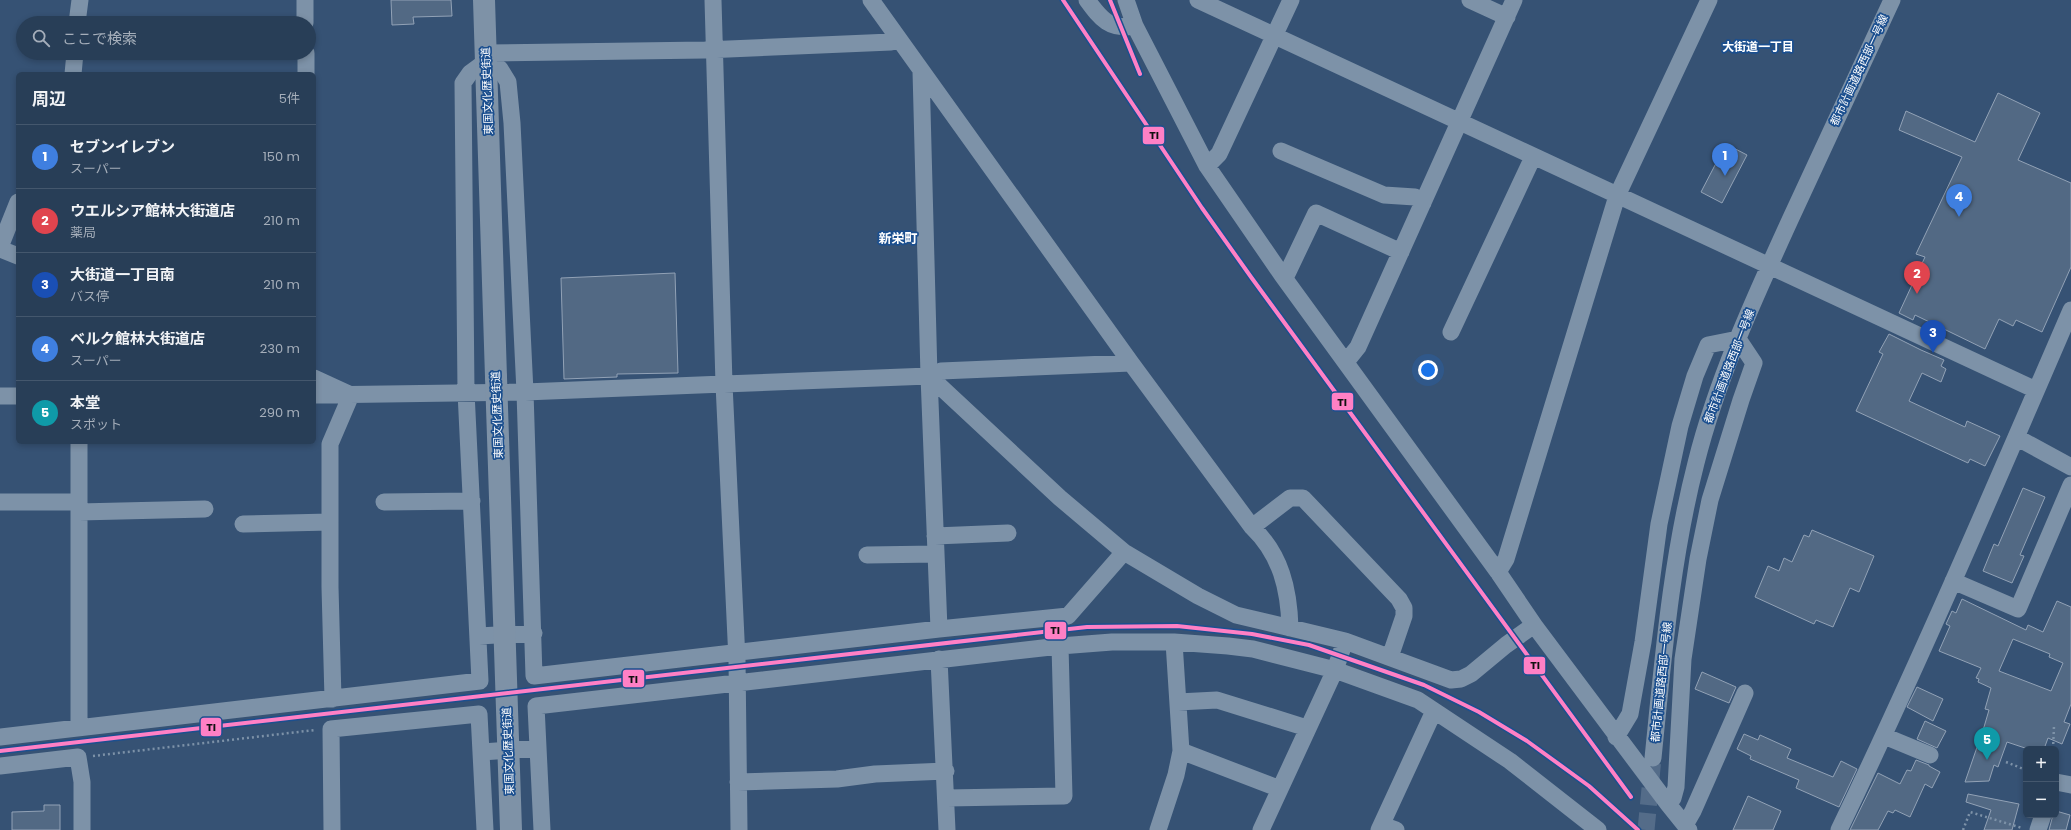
<!DOCTYPE html>
<html lang="ja">
<head>
<meta charset="utf-8">
<style>
	:root { --surface:#283e57; --page:#30455d; --text:#f1f3f6; --muted:#a5aeba; --line:#44576d; --accent:#ea580c }
	body { margin:0; font-family:Poppins,"Noto Sans JP",sans-serif; background:var(--page); color:var(--text) }
	.controls { position:absolute; right:12px; bottom:12px; display:grid; overflow:hidden; border-radius:6px; box-shadow:0 2px 6px #0003 }
	.controls button { width:36px; height:36px; display:grid; place-items:center; padding:0; border:0; border-bottom:1px solid var(--line); background:var(--surface); color:var(--text); font:20px sans-serif }
	.you { position:absolute; left:1428px; top:370px; width:14px; height:14px; margin:-10px; border:3px solid #fff; border-radius:50%; background:#1a73e8; box-shadow:0 0 0 6px #1a73e833 }
	.badge { display:grid; place-items:center; width:26px; height:26px; border-radius:50%; background:var(--accent); color:#fff; font-size:13px; font-weight:700 }
	.pin { position:absolute; translate:-50% -33px; filter:drop-shadow(0 1px 2px #0008) }
	.pin::after { content:''; position:absolute; top:21px; width:14px; height:12px; background:inherit; clip-path:polygon(0 0,100% 0,50% 100%) }
	.list { margin:0; padding:0; list-style:none }
	h2 { display:flex; justify-content:space-between; align-items:center; height:52px; margin:0; padding:0 16px; font-size:17px }
	h2 small { font-size:13px; font-weight:400; color:var(--muted) }
	.list li { display:grid; grid-template-columns:26px 1fr auto; gap:12px; align-items:center; box-sizing:border-box; height:64px; padding:0 16px; border-top:1px solid var(--line) }
	.list b { display:block; font-size:15px; white-space:nowrap }
	.list p { margin:0; font-size:13px; white-space:nowrap; color:var(--muted) }
	.list em { font-size:13px; font-style:normal; color:var(--muted) }
	.icon { flex:none; width:22px; height:22px; fill:none; stroke:currentColor; stroke-width:2; stroke-linecap:round; stroke-linejoin:round }
	.map { position:relative; flex:none; width:2071px; height:830px; overflow:hidden }
	.search { position:absolute; background:var(--surface); box-shadow:0 2px 6px #0003; left:16px; top:16px; width:300px; height:44px; display:flex; align-items:center; gap:10px; box-sizing:border-box; padding:0 14px; border-radius:22px; color:var(--muted); font-size:15px }
	.panel { position:absolute; background:var(--surface); box-shadow:0 2px 6px #0003; left:16px; top:72px; width:300px; height:372px; border-radius:6px }
	.map>svg:first-child { display:block }
</style>
</head>
<body>
<div class="map">
<svg width="2071" height="830" viewBox="0 0 2071 830">
	<rect width="100%" height="100%" fill="#365274"/>
	<path fill="#526984" stroke="#92a2b6" fill-rule="evenodd" d="M391,0H451L452,16L413,17L414,24L392,25Z
		M1998,93L2040,113L2018,160L2071,183V267L2042,332L2016,320L2013,326L1999,319L1985,349L1915,315L1913,320L1899,313L1925,257L1916,254L1962,157L1899,130L1906,111L1975,142Z
		M1726,144L1747,155L1722,203L1701,192Z
		M675,273L678,373L617,374V377L564,379L561,278Z
		M1889,334L1921,350L1944,360L1941,366L1946,369L1941,382L1922,373L1909,401L1965,427L1967,421L2000,436L1985,466L1970,459L1968,463L1856,411L1883,354L1879,352Z
		M2023,488L2045,497L2020,555L2024,556L2012,583L1983,571L1994,544L1998,546Z
		M1812,530L1874,556L1859,592L1850,588L1833,627L1816,620L1814,624L1755,597L1768,566L1779,571L1784,558L1792,562L1804,535L1809,537Z
		M1962,599L2026,630L2028,625L2043,632L2057,601L2071,607V704L2064,722L2070,724L2062,744L2048,738L2044,749H2028L2007,742L1998,767L1994,765L1989,781L1965,782L1984,727L1989,710L1985,709L1991,688L1978,682L1979,679L1976,678L1981,668L1939,651L1950,626L1946,624L1952,611L1956,613ZM2013,639L2050,654L2049,657L2063,663L2051,691L1999,671Z
		M1702,672L1736,687L1729,703L1695,689Z
		M1917,687L1943,699L1933,721L1907,707Z
		M1925,721L1946,731L1937,748L1917,739Z
		M1744,734L1758,740L1760,735L1791,749L1787,758L1833,777L1841,761L1857,769L1839,807L1796,788L1799,780L1750,759L1751,756L1737,749Z
		M1916,760L1929,765V766L1940,772L1932,788L1925,784L1910,817L1895,810L1893,813L1888,811L1878,830H1850L1878,773L1900,784L1907,770L1911,771Z
		M1968,794L2019,804L2012,830H1984L1991,810L1966,802Z
		M1748,796L1781,811L1773,830H1733Z
		M44,805H60V830H12V812L44,811Z
		M2056,811L2070,815L2066,830H2049L2053,815H2056Z"/>
	<g fill="none" stroke-linecap="round" stroke-linejoin="round">
		<path stroke="#546c89" stroke-width="17" stroke-dasharray="17 8" stroke-linecap="butt" d="M1646,830L1653,758"/>
		<path stroke="#7d92a8" stroke-width="2.5" stroke-dasharray="2 3" stroke-linecap="butt" d="M2053,749L2054,726
			M93,756L315,730
			M2006,762L2026,770
			M1963,830L1970,812L2022,828"/>
		<path stroke="#7d92a8" stroke-width="17" d="M305,0V23
			M871,0L1131,363L1252,527C1281,555 1289,589 1290,628
			M1087,0C1101,19 1109,30 1135,26
			M1126,0L1135,26L1207,166L1282,275L1498,572L1534,625L1668,804L1689,830
			M1198,0L2036,390
			M1470,0L1507,17
			M77,23L80,0
			M306,53V74
			M486,53L705,50L891,42L899,39
			M921,71L929,376L939,629
			M73,74L75,53
			M1281,151L1384,195L1415,197L1423,203
			M1207,166L1219,154L1291,0
			M0,247L18,202
			M0,249L18,256
			M1285,278L1316,213L1401,252
			M1451,332L1533,157
			M1346,362L1358,347L1514,0
			M929,376L941,371L1131,363
			M314,378L351,395L330,444V587L333,699
			M314,395L525,392L724,384L713,0
			M0,396H18
			M2016,437L2071,467
			M79,442V728
			M0,502H79
			M384,502L472,501
			M79,512L205,509
			M243,524L330,522
			M1252,527L1290,498H1303L1399,599L1404,608V616L1390,657
			M935,536L1008,533
			M867,555L936,554
			M1498,572L1506,559L1617,196L1709,0
			M1953,581L2018,609L2071,485
			M479,636L534,633
			M939,659L947,830
			M1178,702L1217,700L1307,728
			M1884,736L1930,755
			M0,737L480,681L466,392L463,83L470,73L485,62L500,69L508,82L512,123L525,392L534,676L939,629L1068,616L1124,552
			M1616,737L1630,714L1643,642L1659,524L1680,426L1695,376L1708,345L1738,339L1754,363L1741,400L1710,500L1698,559L1683,659L1676,787L1673,798L1668,804
			M1181,751L1280,789
			M482,752L538,748
			M1653,758C1663,660 1671,560 1696,463C1717,379 1754,299 1790,220C1824,146 1858,73 1892,0
			M0,766L78,757L82,782V830
			M738,782L837,779L875,774L946,771
			M2056,782L2071,785
			M947,798L1064,796L1060,646
			M1382,825L1396,830
			M1685,825L1693,811L1745,693
			M332,830L331,729L479,714L485,830
			M542,830L536,706L1060,646L1112,642H1174L1228,646L1253,649L1335,670L1418,700L1510,761L1598,830
			M739,830L737,660L724,384L929,376L1060,498L1124,552L1198,596L1236,615L1345,641L1451,680L1461,679L1471,674L1506,645L1534,625
			M1158,830L1176,775L1181,751L1174,642
			M1261,830L1335,670L1345,641
			M1379,830L1434,711
			M1839,830C1921,659 1996,484 2071,310
			M2038,830L2043,815"/>
		<path stroke="#7e92a7" stroke-width="22" d="M484,0L496,377"/>
		<path stroke="#7e92a7" stroke-width="22" d="M496,377L511,830"/>
		<g stroke="#1b4f8f" stroke-width="7">
			<path id="rail-1" d="M1063,0L1202,208L1251,277L1631,797
				M1110,0L1140,74
				M0,751L1087,627L1177,626L1252,634L1309,645L1424,685L1479,712L1527,741L1589,786L1638,830"/>
		</g>
		<use href="#rail-1" stroke="#ff80c5" stroke-width="4"/>
	</g>
	<g text-anchor="middle" dominant-baseline="central" stroke-width="3.5" stroke-linejoin="round" paint-order="stroke">
		<g font-size="11" fill="#fff" stroke="#1b4f8f">
			<text transform="translate(1859 70) rotate(-65)">都市計画道路西部一号線</text>
			<text transform="translate(487 91) rotate(-92)">東国文化歴史街道</text>
			<text transform="translate(1729 366) rotate(-69)">都市計画道路西部一号線</text>
			<text transform="translate(497 415) rotate(-92)">東国文化歴史街道</text>
			<text transform="translate(1661 682) rotate(-84)">都市計画道路西部一号線</text>
			<text transform="translate(508 751) rotate(-92)">東国文化歴史街道</text>
		</g>
		<g font-size="12" font-weight="bold" fill="#fff" stroke="#1b4f8f">
			<text x="1758" y="46">大街道一丁目</text>
		</g>
		<g font-size="13" font-weight="bold" fill="#fff" stroke="#1b4f8f">
			<text x="898" y="238">新栄町</text>
		</g>
	</g>
	<g stroke="#1b4f8f" stroke-width="1.5">
		<rect x="1142" y="126" width="23" height="19" rx="4" fill="#ff80c5"/>
		<rect x="1331" y="392" width="23" height="19" rx="4" fill="#ff80c5"/>
		<rect x="1044" y="621" width="23" height="19" rx="4" fill="#ff80c5"/>
		<rect x="1523" y="656" width="23" height="19" rx="4" fill="#ff80c5"/>
		<rect x="622" y="669" width="23" height="19" rx="4" fill="#ff80c5"/>
		<rect x="200" y="717" width="22" height="20" rx="4" fill="#ff80c5"/>
	</g>
	<g font-size="11" text-anchor="middle" font-weight="bold" fill="#111">
		<text x="1154" y="139">TI</text>
		<text x="1342" y="406">TI</text>
		<text x="1055" y="634">TI</text>
		<text x="1535" y="669">TI</text>
		<text x="633" y="683">TI</text>
		<text x="211" y="731">TI</text>
	</g>
</svg>
<div class="controls">
<button>+</button>
<button>−</button>
</div>
<div class="you"></div>
<div class="pin badge" style="left:1725px;top:176px;background:#3f7fe0">1</div>
<div class="pin badge" style="left:1917px;top:294px;background:#e0444e">2</div>
<div class="pin badge" style="left:1933px;top:353px;background:#1a4fb4">3</div>
<div class="pin badge" style="left:1959px;top:217px;background:#3f7fe0">4</div>
<div class="pin badge" style="left:1987px;top:760px;background:#0f9aa8">5</div>
<div class="search"><svg class="icon" aria-label="search" viewBox="0 0 24 24"><circle cx="10" cy="10" r="6"/><path d="M15 15l6 6"/></svg>ここで検索</div>
<section class="panel">
<h2>周辺<small>5件</small></h2>
<ul class="list">
<li><span class="badge" style="background:#3f7fe0">1</span><div><b>セブンイレブン</b><p>スーパー</p></div><em>150 m</em></li>
<li><span class="badge" style="background:#e0444e">2</span><div><b>ウエルシア館林大街道店</b><p>薬局</p></div><em>210 m</em></li>
<li><span class="badge" style="background:#1a4fb4">3</span><div><b>大街道一丁目南</b><p>バス停</p></div><em>210 m</em></li>
<li><span class="badge" style="background:#3f7fe0">4</span><div><b>ベルク館林大街道店</b><p>スーパー</p></div><em>230 m</em></li>
<li><span class="badge" style="background:#0f9aa8">5</span><div><b>本堂</b><p>スポット</p></div><em>290 m</em></li>
</ul>
</section>
</div>
</body>
</html>
